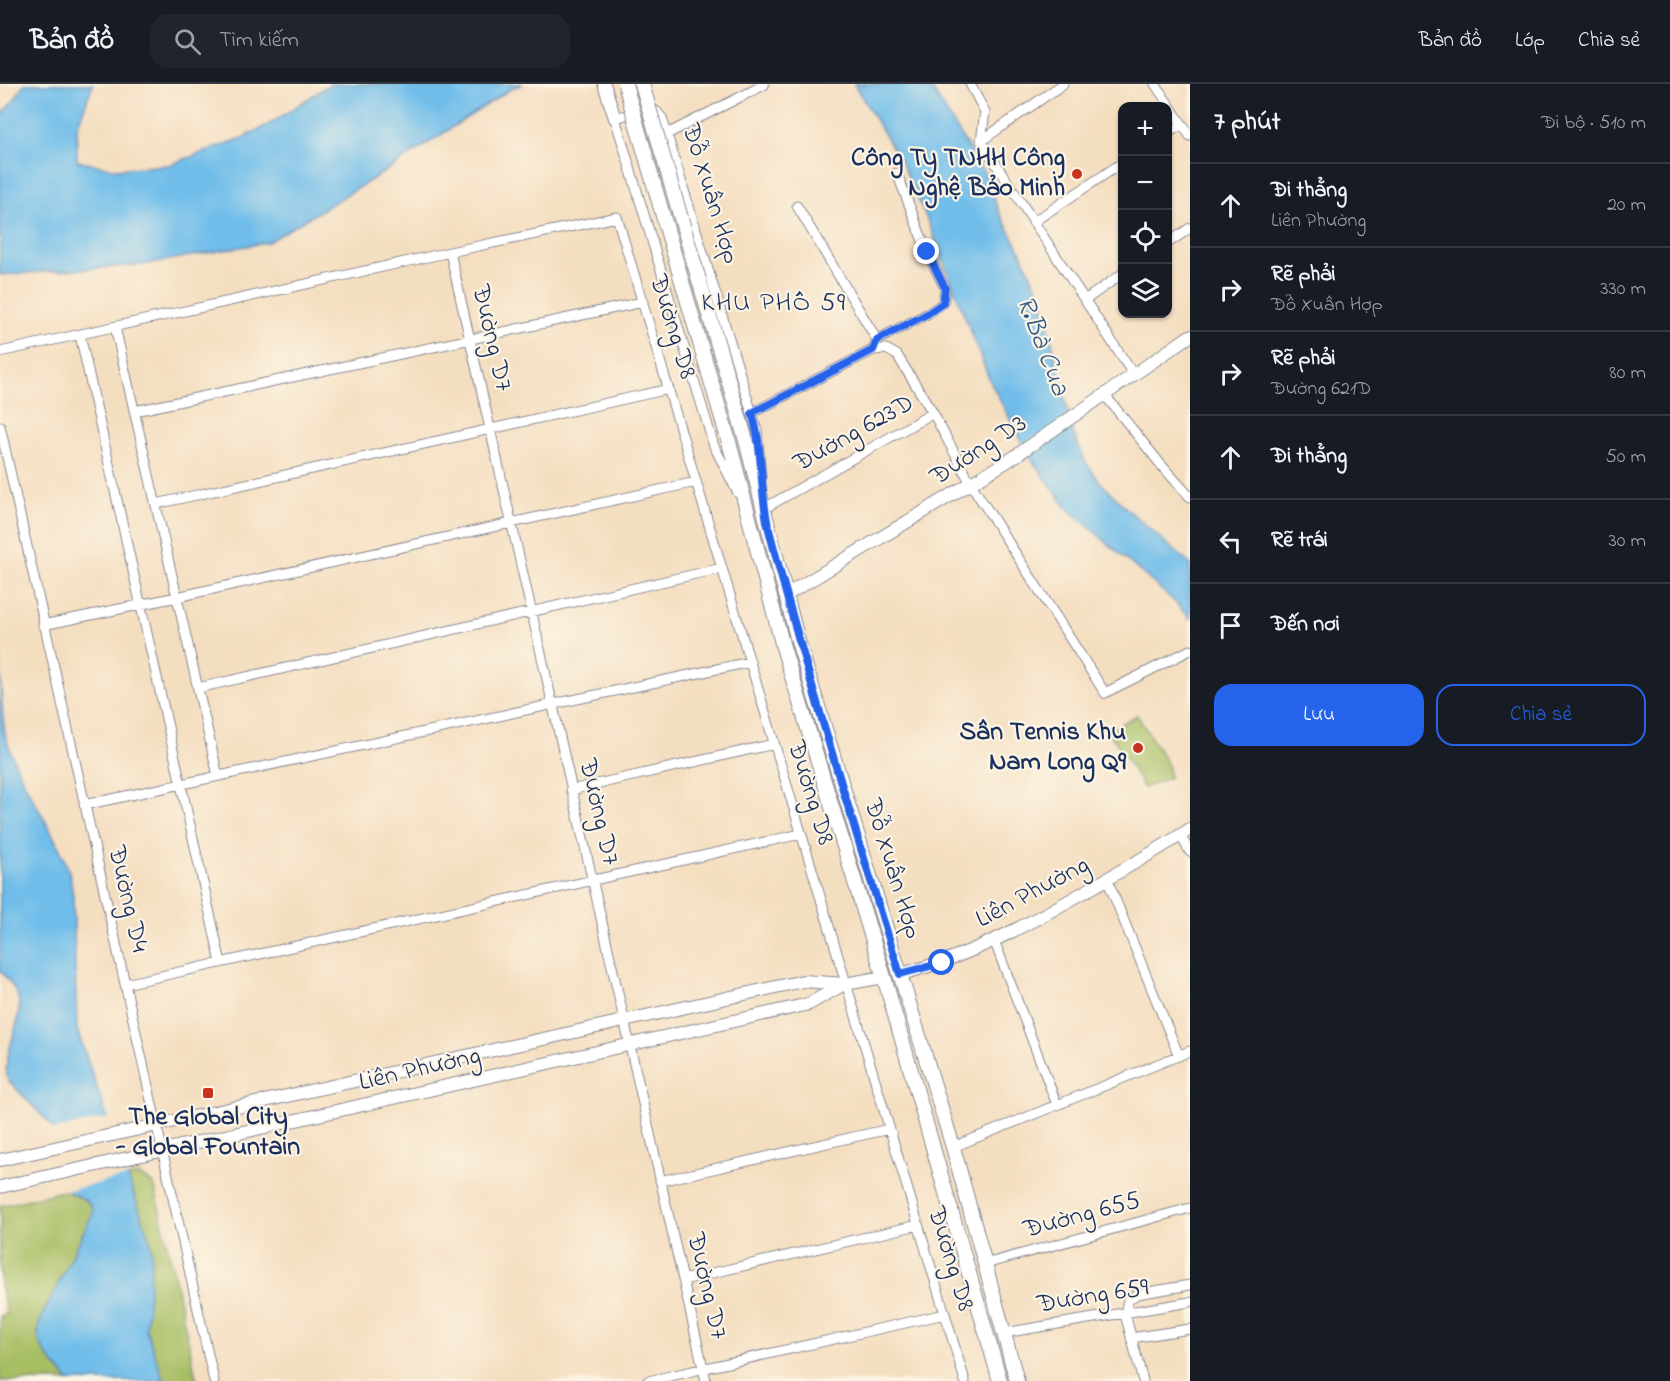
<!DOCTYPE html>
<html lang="vi">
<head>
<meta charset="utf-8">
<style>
	:root { --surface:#171b24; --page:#20242c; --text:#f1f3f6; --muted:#9ea1a6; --line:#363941; --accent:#2563eb }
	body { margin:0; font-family:"Indie Flower",sans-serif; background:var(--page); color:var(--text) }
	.controls { position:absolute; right:18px; top:18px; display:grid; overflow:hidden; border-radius:12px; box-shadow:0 2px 4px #0004 }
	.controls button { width:54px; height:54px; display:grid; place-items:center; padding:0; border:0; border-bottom:2px solid var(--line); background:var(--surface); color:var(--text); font:30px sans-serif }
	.stop { position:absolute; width:18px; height:18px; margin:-14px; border:4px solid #2563eb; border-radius:50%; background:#fff }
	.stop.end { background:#2563eb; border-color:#fff; box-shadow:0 2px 6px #0008 }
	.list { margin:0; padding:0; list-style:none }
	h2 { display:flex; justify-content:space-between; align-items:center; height:78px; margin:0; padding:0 24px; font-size:26px }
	h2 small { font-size:20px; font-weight:400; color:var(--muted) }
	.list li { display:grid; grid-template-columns:39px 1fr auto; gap:18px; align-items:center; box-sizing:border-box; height:84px; padding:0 24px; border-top:2px solid var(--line) }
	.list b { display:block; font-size:22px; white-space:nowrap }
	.list p { margin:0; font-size:20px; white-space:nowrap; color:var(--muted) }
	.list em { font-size:20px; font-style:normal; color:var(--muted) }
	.actions { display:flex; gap:12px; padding:18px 24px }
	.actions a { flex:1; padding:14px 0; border:2px solid var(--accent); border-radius:18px; text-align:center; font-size:21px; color:var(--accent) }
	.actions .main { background:var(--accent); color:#fff }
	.icon { flex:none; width:33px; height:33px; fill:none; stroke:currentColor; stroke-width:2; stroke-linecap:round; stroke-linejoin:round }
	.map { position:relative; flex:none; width:1190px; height:1297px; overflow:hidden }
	header { display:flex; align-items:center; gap:36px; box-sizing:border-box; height:84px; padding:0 30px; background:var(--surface); border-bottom:2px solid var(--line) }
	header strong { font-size:28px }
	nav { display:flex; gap:33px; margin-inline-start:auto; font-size:21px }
	.search { width:420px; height:54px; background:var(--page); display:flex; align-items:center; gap:15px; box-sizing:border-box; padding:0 21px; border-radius:18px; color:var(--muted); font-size:22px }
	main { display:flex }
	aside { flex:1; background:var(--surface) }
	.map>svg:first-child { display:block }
</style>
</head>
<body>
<header>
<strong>Bản đồ</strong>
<div class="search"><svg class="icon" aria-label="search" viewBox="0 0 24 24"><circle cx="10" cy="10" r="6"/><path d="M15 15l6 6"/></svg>Tìm kiếm</div>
<nav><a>Bản đồ</a><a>Lớp</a><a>Chia sẻ</a></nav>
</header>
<main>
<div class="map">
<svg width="1190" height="1297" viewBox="0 0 1190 1297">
	<rect width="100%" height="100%" fill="#fcf5e5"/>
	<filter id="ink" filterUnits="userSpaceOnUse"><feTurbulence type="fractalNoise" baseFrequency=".0167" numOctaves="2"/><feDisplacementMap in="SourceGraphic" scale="12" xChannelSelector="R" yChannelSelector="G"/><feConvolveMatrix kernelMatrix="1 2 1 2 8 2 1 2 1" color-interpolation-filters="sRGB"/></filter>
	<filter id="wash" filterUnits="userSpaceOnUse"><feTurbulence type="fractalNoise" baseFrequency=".008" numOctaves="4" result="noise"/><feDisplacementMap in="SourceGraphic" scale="24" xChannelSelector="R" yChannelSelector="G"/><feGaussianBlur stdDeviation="1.35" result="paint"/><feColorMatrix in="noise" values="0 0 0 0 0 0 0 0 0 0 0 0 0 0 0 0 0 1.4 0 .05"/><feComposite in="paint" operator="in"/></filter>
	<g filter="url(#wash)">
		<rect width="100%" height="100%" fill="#f4dec0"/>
		<path fill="#a7be64" stroke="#617661" stroke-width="1.5" d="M1137,631L1168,681L1169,694L1144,704L1109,647Z
			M139,1091L154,1100L197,1297H164L146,1245L151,1163L127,1093Z
			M68,1106L69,1109C79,1113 92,1116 93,1129L40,1237C32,1262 54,1280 69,1297H0V1232L7,1230L0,1201V1122Z"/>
		<path fill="#70bdea" stroke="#4676a4" stroke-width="1.5" d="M24,0H93L77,43V77L115,85L169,81L245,53L273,38L330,0H523L512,4L386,87L268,158L141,181L0,191V32L15,15Z
			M854,0H929L986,92L999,128L1018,162L1042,216L1073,349L1085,377L1100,398L1128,426L1190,480V535L1175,518L1067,424L1030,373L990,297L926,133L902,80Z
			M0,559C1,587 0,628 6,654C20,703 55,744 70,791L73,812L77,946L150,1157L152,1169L146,1245L164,1297H69C54,1279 32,1262 40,1237L93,1129C92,1116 79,1113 68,1108L54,1044L8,996C0,972 24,940 18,913C15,903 6,894 0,886Z"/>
		<path fill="#f4dec0" d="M109,1034L130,1092L65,1107L52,1046Z"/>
	</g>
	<g filter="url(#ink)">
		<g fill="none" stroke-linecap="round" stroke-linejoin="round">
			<g stroke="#88868f" stroke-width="11">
				<path id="minor" d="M970,0L985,28L981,57L1133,290
					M1155,0L1190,52
					M1168,49L1182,40
					M667,50L764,1
					M981,57L1063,0
					M797,122L877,256L875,261
					M1033,138L1122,79
					M1168,159L1190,144
					M450,168L706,1297
					M1085,216L1122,190
					M115,243L218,692
					M80,251L221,879
					M877,256L927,230L943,219L945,204L927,168L897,89
					M0,268L450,168L617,133L965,1297
					M1104,310L1162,382L1190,413
					M135,327L643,218
					M752,329L873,266L886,265L897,271L933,329L971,400L1105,609L1190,566
					M0,342L214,1297
					M738,409L714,362L615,34L649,25L656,27L662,34L757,346L761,396
					M156,420L669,305
					M763,421V425L933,329
					M43,541L177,513L696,398
					M198,604L722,484
					M571,706L774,660
					M84,721L750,578
					M1180,751L1190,768
					M1107,795L1179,972
					M994,856L1057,1021
					M125,900L801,750
					M953,1063L1190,967
					M660,1097L889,1045
					M985,1180L1190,1124
					M683,1196L918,1141
					M1004,1249L1190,1218
					M1131,1254L1190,1245
					M648,1297L945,1230
					M1143,1297L1125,1230L1128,1216L1137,1210L1190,1201"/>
			</g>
			<g stroke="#88868f" stroke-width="14">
				<path id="tertiary" d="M604,0L615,34
					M786,511L1011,375L1190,252
					M900,890C969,874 1034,837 1095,802C1127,783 1160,765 1190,745
					M0,1076L803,897L845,900L884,893
					M0,1103L809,920L844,900"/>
			</g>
			<g stroke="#88868f" stroke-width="16">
				<path id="secondary" d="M699,196L745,353L798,557L953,1063L1017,1297
					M683,201L729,358L783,563L884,893L1000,1297"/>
			</g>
			<use href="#minor" stroke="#fff" stroke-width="9"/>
			<use href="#tertiary" stroke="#fff" stroke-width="12"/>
			<use href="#secondary" stroke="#fff" stroke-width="14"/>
			<g stroke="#88868f" stroke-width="16" stroke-linecap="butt">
				<path id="secondary-bridge" d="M625,0L683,201
					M642,0L699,196"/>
			</g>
			<use href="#secondary-bridge" stroke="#fff" stroke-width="14"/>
		</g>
	</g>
	<g fill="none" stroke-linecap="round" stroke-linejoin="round" filter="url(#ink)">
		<path stroke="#2563eb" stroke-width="8" d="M927,168L945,204L943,219L927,230L877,256L873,266L752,329C764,367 759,407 769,446C808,595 854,743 900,890L942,879"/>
	</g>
	<g fill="#c8321e" stroke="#fcf5e5" stroke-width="2">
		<circle cx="1077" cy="90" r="6"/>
		<circle cx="1138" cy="664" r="6"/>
		<rect x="202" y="1003" width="12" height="12" rx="3"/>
	</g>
	<g text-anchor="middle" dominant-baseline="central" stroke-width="4.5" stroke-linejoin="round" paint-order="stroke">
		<g font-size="26" font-weight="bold" fill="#1b2f5e" stroke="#fcf5e5" text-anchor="end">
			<text x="1065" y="75">Công Ty TNHH Công<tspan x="1065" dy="30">Nghệ Bảo Minh</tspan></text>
			<text x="1126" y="649">Sân Tennis Khu<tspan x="1126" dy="30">Nam Long Q9</tspan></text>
			<text x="208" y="1034" text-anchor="middle">The Global City<tspan x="208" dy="30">- Global Fountain</tspan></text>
		</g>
		<g font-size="26" fill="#1b2f5e" stroke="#fcf5e5">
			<text transform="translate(710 110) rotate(73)">Đỗ Xuân Hợp</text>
			<text transform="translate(672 243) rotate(73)">Đường D8</text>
			<text transform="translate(491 254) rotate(77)">Đường D7</text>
			<text transform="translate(854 350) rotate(-29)">Đường 623D</text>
			<text transform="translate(979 367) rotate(-33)">Đường D3</text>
			<text transform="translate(810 709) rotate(73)">Đường D8</text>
			<text transform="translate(598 728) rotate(77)">Đường D7</text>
			<text transform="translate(892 785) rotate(73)">Đỗ Xuân Hợp</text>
			<text transform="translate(1033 809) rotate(-28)">Liên Phường</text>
			<text transform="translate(127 815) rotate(77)">Đường D4</text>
			<text transform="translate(420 986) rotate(-13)">Liên Phường</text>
			<text transform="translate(1082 1132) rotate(-15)">Đường 655</text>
			<text transform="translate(950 1175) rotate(73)">Đường D8</text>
			<text transform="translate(706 1202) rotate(77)">Đường D7</text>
			<text transform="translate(1093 1213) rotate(-9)">Đường 659</text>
		</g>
		<g font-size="27" letter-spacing="1.5" fill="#1b2f5e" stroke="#fcf5e5">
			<text x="774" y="219">KHU PHỐ 59</text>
		</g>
		<g font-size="27" font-style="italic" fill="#355a88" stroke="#fcf5e5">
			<text transform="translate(1042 262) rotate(69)">R.Bà Cua</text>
		</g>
	</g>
</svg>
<div class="controls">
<button>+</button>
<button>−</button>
<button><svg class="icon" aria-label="locate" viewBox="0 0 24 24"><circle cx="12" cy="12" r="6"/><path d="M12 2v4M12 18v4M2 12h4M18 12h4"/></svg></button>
<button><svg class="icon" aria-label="layers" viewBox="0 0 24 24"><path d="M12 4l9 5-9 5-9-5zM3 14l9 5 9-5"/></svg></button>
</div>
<div class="stop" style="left:942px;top:879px"></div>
<div class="stop end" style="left:927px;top:168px"></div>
</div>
<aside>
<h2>7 phút<small>Đi bộ · 510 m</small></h2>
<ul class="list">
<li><svg class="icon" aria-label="ahead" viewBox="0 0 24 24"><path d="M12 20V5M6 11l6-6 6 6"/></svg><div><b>Đi thẳng</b><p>Liên Phường</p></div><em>20 m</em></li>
<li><svg class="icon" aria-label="right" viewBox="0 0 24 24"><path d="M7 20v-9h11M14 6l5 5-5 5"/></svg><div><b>Rẽ phải</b><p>Đỗ Xuân Hợp</p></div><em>330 m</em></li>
<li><svg class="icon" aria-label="right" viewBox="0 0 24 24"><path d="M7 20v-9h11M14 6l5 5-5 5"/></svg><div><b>Rẽ phải</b><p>Đường 621D</p></div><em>80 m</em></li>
<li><svg class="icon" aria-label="ahead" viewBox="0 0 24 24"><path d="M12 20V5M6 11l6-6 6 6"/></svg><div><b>Đi thẳng</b></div><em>50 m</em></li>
<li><svg class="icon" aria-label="left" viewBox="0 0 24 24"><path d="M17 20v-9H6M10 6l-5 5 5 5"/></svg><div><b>Rẽ trái</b></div><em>30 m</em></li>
<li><svg class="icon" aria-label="arrive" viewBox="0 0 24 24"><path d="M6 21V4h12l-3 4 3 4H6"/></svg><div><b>Đến nơi</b></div></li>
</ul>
<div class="actions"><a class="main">Lưu</a><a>Chia sẻ</a></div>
</aside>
</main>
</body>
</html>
